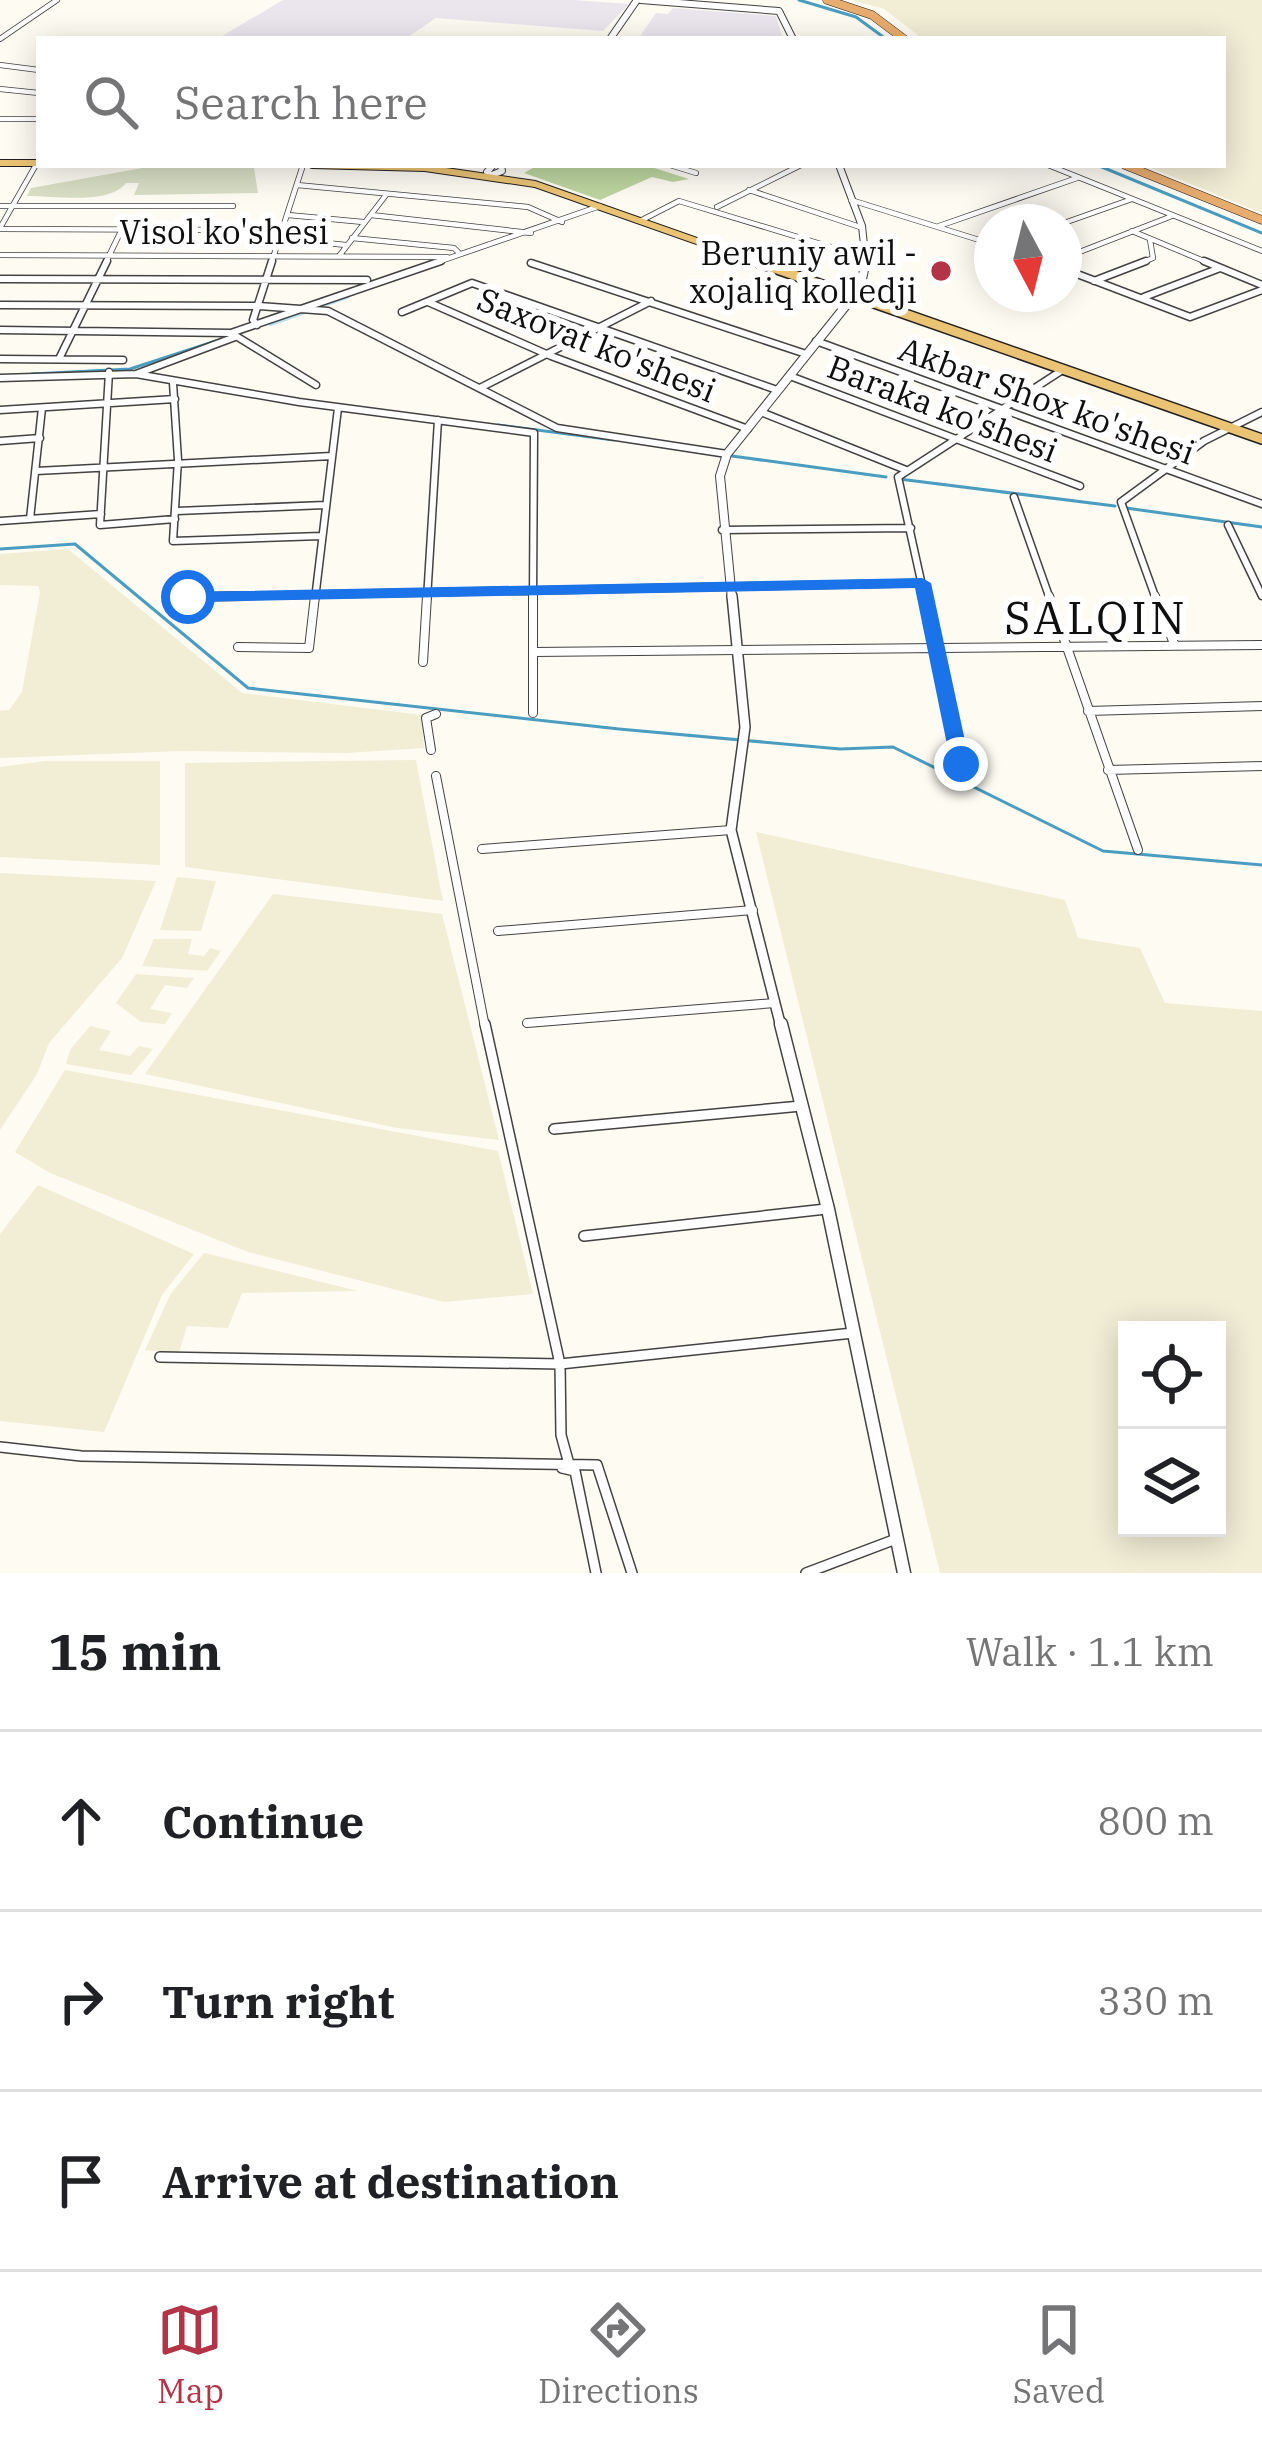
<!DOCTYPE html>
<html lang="en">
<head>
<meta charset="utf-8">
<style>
	:root { --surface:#fff; --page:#f6f6f6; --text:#202124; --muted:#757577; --line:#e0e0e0; --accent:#b33446 }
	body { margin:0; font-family:"IBM Plex Serif",serif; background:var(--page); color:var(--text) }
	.controls { position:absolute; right:36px; bottom:36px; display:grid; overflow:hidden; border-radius:0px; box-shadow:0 6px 30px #0003 }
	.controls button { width:108px; height:108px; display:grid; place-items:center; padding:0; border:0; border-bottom:3px solid var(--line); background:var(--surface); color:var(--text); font:60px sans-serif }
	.compass { position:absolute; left:974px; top:204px; width:108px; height:108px; border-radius:50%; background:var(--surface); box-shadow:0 6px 30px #0003; rotate:173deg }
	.stop { position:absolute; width:36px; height:36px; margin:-27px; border:9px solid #1a73e8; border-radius:50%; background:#fff }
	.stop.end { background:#1a73e8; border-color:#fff; box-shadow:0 3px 12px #0008 }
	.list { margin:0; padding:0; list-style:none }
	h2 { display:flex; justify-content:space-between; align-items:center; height:156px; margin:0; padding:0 48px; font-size:51px }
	h2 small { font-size:39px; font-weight:400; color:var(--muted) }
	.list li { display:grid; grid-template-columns:78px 1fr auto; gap:36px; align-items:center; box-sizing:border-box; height:180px; padding:0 48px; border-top:3px solid var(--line) }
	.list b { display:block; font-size:45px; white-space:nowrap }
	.list em { font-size:39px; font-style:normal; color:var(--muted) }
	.icon { flex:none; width:66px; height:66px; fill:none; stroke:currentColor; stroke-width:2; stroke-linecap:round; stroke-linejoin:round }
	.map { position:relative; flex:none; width:1262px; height:1573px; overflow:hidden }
	.search { position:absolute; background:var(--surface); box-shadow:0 6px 30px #0003; left:36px; right:36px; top:36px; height:132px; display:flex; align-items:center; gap:30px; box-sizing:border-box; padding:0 42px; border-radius:0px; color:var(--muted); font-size:45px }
	.sheet { height:696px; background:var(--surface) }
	nav { display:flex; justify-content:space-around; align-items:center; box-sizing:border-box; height:168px; border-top:3px solid var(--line); background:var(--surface); font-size:33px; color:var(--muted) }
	nav a { display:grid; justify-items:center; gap:6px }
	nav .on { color:var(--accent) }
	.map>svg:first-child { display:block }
</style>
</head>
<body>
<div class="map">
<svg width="1262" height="1573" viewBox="0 0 1262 1573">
	<rect width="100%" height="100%" fill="#fefbf3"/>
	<path fill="#ebe5ed" d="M283,0H573L629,4L603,31L436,18L405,39H217Z
		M673,8L776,16L783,39H638L656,13L668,14Z"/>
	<path fill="#f2edd5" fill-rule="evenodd" d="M852,0H1262V213L1144,165H1223V39H923L884,9Z
		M68,549L242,693L422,715L424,748L346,753L182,751L0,758V711L9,710L22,692L40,592L38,586L0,585V554Z
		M416,760L443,901L185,867V763Z
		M45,761H160V865L0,857V767Z
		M756,832L1065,900L1078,938L1140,948L1165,1003L1262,1011V1573H940ZM1127,1330H1217V1528H1127Z
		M0,873L156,881L122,958L49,1043L37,1074L0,1130Z
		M177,877L216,881L201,931L160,930Z
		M273,894L442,914L499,1140L397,1128L145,1074Z
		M154,939H192L188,954L204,956L210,948L221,951L207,971L142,966Z
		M136,974L194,978L187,988L165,985L150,1009L172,1013L165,1024L141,1022L116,1003Z
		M90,1026L111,1031L99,1050L130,1056L139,1046L153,1049L131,1075L66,1064L70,1050Z
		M65,1070L498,1151L533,1294L444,1302L248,1252L50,1173L15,1152Z
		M38,1185L194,1254L162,1295L104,1432L0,1421V1234Z
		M204,1253H205L358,1291L242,1293L228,1328L187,1326L179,1353L145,1350L170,1295Z"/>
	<path fill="#bdd5a0" d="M538,165H645L689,179L673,182L652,177L600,200L524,173Z"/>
	<path fill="#d9dfc5" d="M148,167L254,168L258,193L134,195L139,183H126C109,205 57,196 27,196L31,188Z"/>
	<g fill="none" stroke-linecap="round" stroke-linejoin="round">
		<path stroke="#4a9dc1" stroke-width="3" d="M799,0L856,17L886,39
			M1097,165L1262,233
			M32,374L130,369L216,341
			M498,425L614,440
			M732,456L886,477
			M899,479L1115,506
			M1126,508L1262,527
			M0,549L75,544L248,688L619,729L840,749L893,747L1103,851L1262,865"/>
		<path stroke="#bce2f1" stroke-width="6" d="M315,307L347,296
			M271,323L308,310"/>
		<g stroke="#424242" stroke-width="6">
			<path id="minor-far3" d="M0,39L57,0
				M0,65L39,70
				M0,89L39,93
				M0,119H39
				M670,165L696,173
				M1048,165L1262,251
				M297,185L528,207L562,222
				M749,190L860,227
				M851,200L992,244
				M0,206H233
				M717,207L801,165
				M288,215L363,222
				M371,215L531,233
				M640,221L679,201L867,258
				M1064,223L1132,199
				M939,226L1077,178
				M0,228L37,163
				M0,229L282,230
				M1132,231L1211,264
				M278,238L346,245
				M352,238L454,248L459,253
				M0,255L447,257
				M339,256L386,195
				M1064,258L1172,216
				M105,264L122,229
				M271,264L303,165
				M432,264L600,206
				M1138,264L1153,258L1150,240"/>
		</g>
		<g stroke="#424242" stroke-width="9">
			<path id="minor-far2" d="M1204,261L1262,285
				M531,263L806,354
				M1064,269L1190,317L1262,290
				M0,279L367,280
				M1094,281L1146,261
				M1144,297L1220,268
				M428,302L551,356L748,429
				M0,305L259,306L328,311L557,428L727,454
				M402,312L472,283L777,390
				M257,325L253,320L272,261
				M0,330L231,333L316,385
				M231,333L441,261
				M816,341L1262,504
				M0,359L123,360
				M59,359L107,261
				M109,372L100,525L175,519
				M136,374L235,337
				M790,376L1080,486
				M0,378L136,374L299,402L534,433L533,599
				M173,383L178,460L173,541L321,536
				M480,388L651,301
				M0,410L175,399
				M761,412L906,470
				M0,441L40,438
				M36,471L332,456
				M1014,497L1050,599
				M177,511L325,505
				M30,519L42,408
				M0,521L101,514
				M1228,525L1262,596
				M722,530L911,528
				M188,597L922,583
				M315,599L338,408
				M427,599L438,420
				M925,599L898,477L1064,369
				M1156,599L1121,502L1204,441L1262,412"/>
		</g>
		<g stroke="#424242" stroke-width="10">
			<path id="minor-far1" d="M924,596L961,764L956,770
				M1049,596L1138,850
				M1155,596L1175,646
				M188,597L245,596
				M238,647L309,648L315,596
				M533,652L1262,645
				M423,662L427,596
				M1088,711L1262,706
				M533,713V596
				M431,750L426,718L436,714
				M1108,770L1262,766
				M436,776L485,1027
				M482,849L731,830
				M498,931L753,910
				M527,1023L775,1003"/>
		</g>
		<g stroke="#424242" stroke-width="12">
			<path id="minor" d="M485,1024L560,1364L561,1435L569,1464
				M554,1129L801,1106
				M584,1236L826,1209
				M160,1357L560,1364L853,1333
				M0,1447L81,1456L597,1465L632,1573
				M562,1468L575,1471L596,1573
				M806,1573L896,1539"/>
		</g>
		<g stroke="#424242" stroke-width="8">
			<path id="tertiary-far3" d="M641,0L779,11L793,39
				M610,39L637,0
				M839,165L862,226L866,264
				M490,175L487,172L493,165
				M492,175L502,171L501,165"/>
		</g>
		<g stroke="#424242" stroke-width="10">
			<path id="tertiary-far2" d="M732,599L720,476L727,454L860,288L866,261"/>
		</g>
		<g stroke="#424242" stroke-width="12">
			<path id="tertiary-far1" d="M732,596L745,727L731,830L781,1027"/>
		</g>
		<g stroke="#424242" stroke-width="15">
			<path id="tertiary" d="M781,1024L828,1209L904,1573"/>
		</g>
		<g stroke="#202020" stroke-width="8">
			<path id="primary-far1" d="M0,163H39
				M312,165L425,168L535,184L762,264"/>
		</g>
		<g stroke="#202020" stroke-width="12">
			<path id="primary" d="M754,261L1262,439"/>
		</g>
		<g stroke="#202020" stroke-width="9">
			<path id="trunk" d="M827,0L872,15L904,39
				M1125,165L1262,220"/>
		</g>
		<use href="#minor-far3" stroke="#fff" stroke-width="4.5"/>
		<use href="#minor-far2" stroke="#fff" stroke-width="6"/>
		<use href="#minor-far1" stroke="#fff" stroke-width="8"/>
		<use href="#minor" stroke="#fff" stroke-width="9"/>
		<use href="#tertiary-far3" stroke="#fff" stroke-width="6"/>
		<use href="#tertiary-far2" stroke="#fff" stroke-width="8"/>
		<use href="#tertiary-far1" stroke="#fff" stroke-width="9"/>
		<use href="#tertiary" stroke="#fff" stroke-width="12"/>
		<use href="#primary-far1" stroke="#ebc375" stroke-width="6"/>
		<use href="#primary" stroke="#ebc375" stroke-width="9"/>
		<use href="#trunk" stroke="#e8ac6e" stroke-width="8"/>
	</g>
	<path fill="#1a73e8" d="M922,578L931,583L970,764L961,770L951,764L915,588L188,602L179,597L188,592Z"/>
	<circle fill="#b33446" stroke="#fff" stroke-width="4.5" cx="941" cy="271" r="12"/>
	<g text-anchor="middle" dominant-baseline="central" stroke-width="12" stroke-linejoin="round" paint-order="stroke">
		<g font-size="33" fill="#0f0f0f" stroke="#fff">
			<text x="224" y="231">Visol ko'shesi</text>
			<text transform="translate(597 344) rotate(22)">Saxovat ko'shesi</text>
			<text transform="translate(1047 400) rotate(20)">Akbar Shox ko'shesi</text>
			<text transform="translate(943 408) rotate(21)">Baraka ko'shesi</text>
		</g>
		<g font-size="33" fill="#0f0f0f" stroke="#fff" text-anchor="end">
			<text x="917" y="252">Beruniy awil -<tspan x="917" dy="38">xojaliq kolledji</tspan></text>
		</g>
		<g font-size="45" letter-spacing="3" fill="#0f0f0f" stroke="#fff">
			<text x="1096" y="617">SALQIN</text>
		</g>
	</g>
</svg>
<div class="controls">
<button><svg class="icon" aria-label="locate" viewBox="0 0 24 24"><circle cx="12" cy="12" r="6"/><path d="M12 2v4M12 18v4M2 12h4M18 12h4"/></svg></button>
<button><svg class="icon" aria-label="layers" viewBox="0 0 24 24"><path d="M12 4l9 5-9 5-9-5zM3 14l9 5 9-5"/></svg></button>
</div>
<svg class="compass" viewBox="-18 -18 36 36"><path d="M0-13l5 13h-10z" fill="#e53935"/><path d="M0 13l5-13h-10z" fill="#757577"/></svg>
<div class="stop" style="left:188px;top:597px"></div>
<div class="stop end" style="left:961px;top:764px"></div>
<div class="search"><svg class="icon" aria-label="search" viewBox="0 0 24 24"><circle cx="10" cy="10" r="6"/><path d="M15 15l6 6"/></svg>Search here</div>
</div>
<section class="sheet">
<h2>15 min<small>Walk · 1.1 km</small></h2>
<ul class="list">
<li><svg class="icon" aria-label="ahead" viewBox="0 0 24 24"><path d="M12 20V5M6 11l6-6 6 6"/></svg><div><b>Continue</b></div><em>800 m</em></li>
<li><svg class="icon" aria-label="right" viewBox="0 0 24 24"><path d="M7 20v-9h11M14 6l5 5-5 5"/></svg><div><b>Turn right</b></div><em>330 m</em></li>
<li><svg class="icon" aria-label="arrive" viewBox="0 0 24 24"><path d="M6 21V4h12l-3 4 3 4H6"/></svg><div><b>Arrive at destination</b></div></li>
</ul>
</section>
<nav>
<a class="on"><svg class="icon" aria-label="map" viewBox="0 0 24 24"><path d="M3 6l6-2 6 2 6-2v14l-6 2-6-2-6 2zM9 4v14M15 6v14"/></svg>Map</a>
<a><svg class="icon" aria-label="directions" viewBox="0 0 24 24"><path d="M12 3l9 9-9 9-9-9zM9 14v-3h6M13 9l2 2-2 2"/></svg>Directions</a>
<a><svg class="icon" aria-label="saved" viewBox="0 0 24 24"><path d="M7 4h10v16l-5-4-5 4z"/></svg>Saved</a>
</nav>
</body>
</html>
